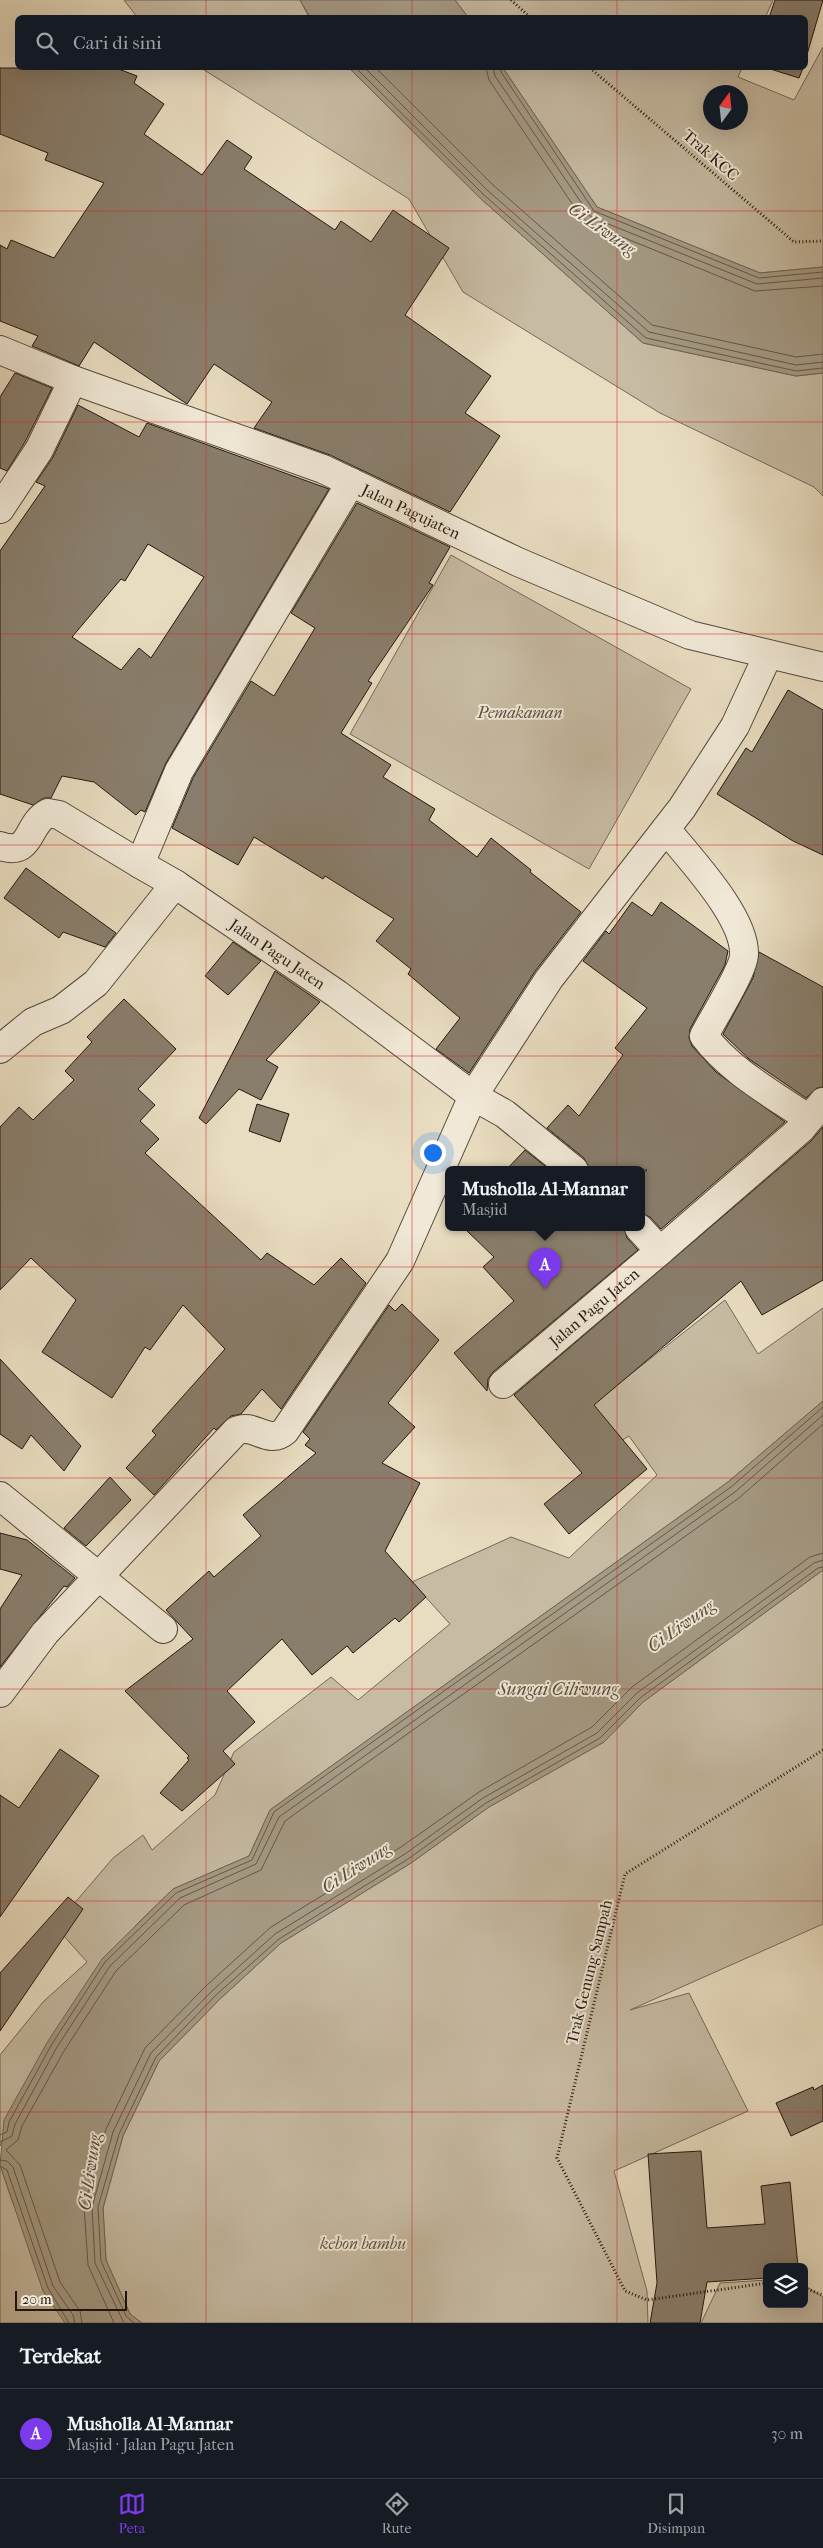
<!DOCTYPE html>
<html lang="id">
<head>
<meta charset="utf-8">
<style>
	:root { --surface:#171b24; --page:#20242c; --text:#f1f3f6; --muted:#9ea1a6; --line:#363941; --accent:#7c3aed }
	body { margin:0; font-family:"IM FELL French Canon",serif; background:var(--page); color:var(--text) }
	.controls { position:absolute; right:15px; bottom:15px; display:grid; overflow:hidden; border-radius:8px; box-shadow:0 5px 20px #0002 }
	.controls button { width:45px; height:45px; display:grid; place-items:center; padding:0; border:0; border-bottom:1px solid var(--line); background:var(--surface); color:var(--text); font:25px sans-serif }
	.compass { position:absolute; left:703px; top:85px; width:45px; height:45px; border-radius:50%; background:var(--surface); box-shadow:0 5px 20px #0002; rotate:15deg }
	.scale { position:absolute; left:15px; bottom:12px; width:112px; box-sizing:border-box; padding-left:5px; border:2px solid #21170f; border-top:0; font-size:14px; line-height:18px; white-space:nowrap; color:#21170f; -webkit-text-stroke:4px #f1e9d7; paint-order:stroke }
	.you { position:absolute; left:432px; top:1152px; width:18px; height:18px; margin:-12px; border:4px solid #fff; border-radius:50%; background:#1a73e8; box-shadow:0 0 0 8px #1a73e833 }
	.badge { display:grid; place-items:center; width:32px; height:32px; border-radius:50%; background:var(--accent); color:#fff; font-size:16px; font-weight:700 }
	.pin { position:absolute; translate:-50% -41px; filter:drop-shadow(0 1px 2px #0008) }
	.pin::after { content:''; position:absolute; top:26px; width:18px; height:15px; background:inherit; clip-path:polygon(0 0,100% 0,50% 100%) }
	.popup { position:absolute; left:445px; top:1166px; width:200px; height:65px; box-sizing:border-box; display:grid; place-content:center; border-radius:8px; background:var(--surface); filter:drop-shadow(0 1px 4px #0005); font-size:16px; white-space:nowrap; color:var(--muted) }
	.popup b { font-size:19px; color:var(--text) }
	.popup::after { content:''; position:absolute; left:50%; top:100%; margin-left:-10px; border:10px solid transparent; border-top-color:var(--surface) }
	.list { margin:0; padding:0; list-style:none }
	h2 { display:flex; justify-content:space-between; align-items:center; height:65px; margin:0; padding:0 20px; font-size:21px }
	h2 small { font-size:16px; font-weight:400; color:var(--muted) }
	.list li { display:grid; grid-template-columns:32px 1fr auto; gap:15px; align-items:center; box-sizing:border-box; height:90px; padding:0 20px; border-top:1px solid var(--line) }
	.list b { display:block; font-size:19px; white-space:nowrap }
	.list p { margin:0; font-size:16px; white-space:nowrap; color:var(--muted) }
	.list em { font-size:16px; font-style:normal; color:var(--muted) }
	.icon { flex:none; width:28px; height:28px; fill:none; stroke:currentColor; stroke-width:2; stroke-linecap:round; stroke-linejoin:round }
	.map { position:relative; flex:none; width:823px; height:2323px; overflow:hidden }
	.search { position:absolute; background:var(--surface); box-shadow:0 5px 20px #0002; left:15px; right:15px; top:15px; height:55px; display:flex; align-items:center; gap:12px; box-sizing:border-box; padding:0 18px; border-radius:8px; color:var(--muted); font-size:19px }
	.sheet { height:155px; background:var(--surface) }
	nav { display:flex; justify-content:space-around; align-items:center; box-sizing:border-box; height:70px; border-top:1px solid var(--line); background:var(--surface); font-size:14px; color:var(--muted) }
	nav a { display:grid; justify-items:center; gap:2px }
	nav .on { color:var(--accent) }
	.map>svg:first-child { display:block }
</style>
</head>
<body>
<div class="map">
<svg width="823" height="2323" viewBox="0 0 823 2323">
	<rect width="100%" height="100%" fill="#e9ddc1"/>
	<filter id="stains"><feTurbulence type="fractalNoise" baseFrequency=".004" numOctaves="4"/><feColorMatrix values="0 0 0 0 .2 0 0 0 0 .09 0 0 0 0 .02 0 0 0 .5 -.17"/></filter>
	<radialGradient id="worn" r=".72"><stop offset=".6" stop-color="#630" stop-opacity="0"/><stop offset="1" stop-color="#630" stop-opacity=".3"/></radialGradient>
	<path fill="#c7bba3" stroke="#746959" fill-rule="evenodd" d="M124,0H300L309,17H137Z
		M455,0H773L765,18L468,17Z
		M823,47V267L760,273L597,207L503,68H742L738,77L794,100ZM710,92H740V122H710Z
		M201,68H349L480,198L643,343L796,376L823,373V496L814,487L660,413L463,292L409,199Z
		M451,555L691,689L589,869L350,734Z
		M725,1300L758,1354L823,1308V1401L728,1482L270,1810L249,1856L173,1889L136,1925L0,2146V2055L43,2002L87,1962L55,1926L113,1858L143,1835L152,1850L215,1795L234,1752L331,1677L358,1700L450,1624L412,1582L511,1537L569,1558L657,1475L629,1436L579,1467L549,1429L618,1384Z
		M823,1570V1924L630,2010L689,1993L748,2111L614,2171L647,2291L648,2323H142L130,2314L106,2260L103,2208L123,2136L159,2061L220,1999L281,1943L411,1863L489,1807L604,1742L643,1702Z
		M0,2165L13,2203L66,2323H0Z
		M767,2280V2304H804V2285L823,2297V2323H701L720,2283Z"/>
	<path fill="#a59a84" stroke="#706655" d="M300,0H455L468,17H310Z
		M349,68H503L597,207L760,273L823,267V373L796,376L643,343L480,198Z
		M823,1401V1570L643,1702L604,1742L489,1807L411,1863L281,1943L220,1999L159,2061L123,2136L103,2208L106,2260L130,2314L142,2323H65L43,2291L0,2165L4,2120L48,2041L102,1959L173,1889L249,1856L270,1810L728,1482Z"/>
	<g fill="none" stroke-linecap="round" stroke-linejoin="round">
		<path stroke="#63584a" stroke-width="1" d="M356,68L483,194L646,338L796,371L823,368
			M365,68L487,190L649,332L796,365L823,362
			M376,68L492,184L652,325L796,357L823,354
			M486,68L489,80L581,217L588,223L755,291L823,286
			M493,68L495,76L591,217L757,284L823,278
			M500,68L501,72L594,211L759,278L823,272
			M0,2135L7,2132L9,2122L52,2044L105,1962L176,1893L252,1860L274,1812L731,1487L823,1407
			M0,2142L12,2136L15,2124L57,2047L110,1966L180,1898L256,1864L279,1817L735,1492L823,1415
			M0,2160L7,2161L13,2167L53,2286L73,2315L75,2323
			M0,2166L7,2170L48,2288L69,2323
			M82,2323L80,2311L60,2282L20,2165L6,2150L18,2140L22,2126L64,2051L116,1971L184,1905L261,1870L285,1821L739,1498L823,1424
			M114,2323L88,2265L84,2206L106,2129L145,2048L207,1985L271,1927L401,1847L479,1792L592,1727L632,1687L810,1557L823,1553
			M124,2323L95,2263L92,2207L113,2132L151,2053L212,1991L275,1934L405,1854L483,1798L597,1733L637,1693L814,1563L823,1560
			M134,2323L126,2316L101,2261L98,2207L119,2134L156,2057L216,1995L279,1939L408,1859L486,1803L600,1738L640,1698L818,1568L823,1567"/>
	</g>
	<path fill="#897e6c" stroke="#21170f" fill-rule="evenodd" d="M775,0H823L806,58V18H769Z
		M0,68H116L137,76L134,83L164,104L144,134L202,175L227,140L252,157L244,169L335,230L341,221L371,242L393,210L449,248L405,315L491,376L465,413L500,436L450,512L330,455L254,428L272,402L214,364L187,404L94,342L79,366L32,346L38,336L0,321V245L7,249L11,240L54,258L104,183L45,160L48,153L0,134Z
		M767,68H803L799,78Z
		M15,373L52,388L25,442L7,471L0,468V397Z
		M78,405L139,437L147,423L329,489L166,763L145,812L141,810L136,815L94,782L62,776L51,798H44L33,805L0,794V551L45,486L36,482L53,457ZM148,544L204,577L151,658L139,648L121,670L72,637L121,579L125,581Z
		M357,503L450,547L429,583L433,585L368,681L372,683L341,733L391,765L383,777L435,809L429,820L477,857L491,838L531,870L530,872L581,912L536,970L469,1073L436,1049L460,1018L408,974L411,969L376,941L394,919L325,876L323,879L254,837L238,865L172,828L193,778L251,681L274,696L315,628L291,613Z
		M788,690L823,710V855L793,841L717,794L746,748L752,752Z
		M26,868L116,933L105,947L63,932L59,938L4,898Z
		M632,902L652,916L661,902L728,951L725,965L690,1029L689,1038L692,1046L716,1072L785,1122L661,1229L650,1217L641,1213V1175L647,1170H589L584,1158L547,1128L568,1105L579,1116L623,1055L615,1048L647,1008L583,961L606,931L609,934Z
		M233,942L261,961L228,995L205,976Z
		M759,952L823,987V1087L817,1088L806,1098L749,1059L723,1034L753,978Z
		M275,971L320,1002L266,1060L278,1067L261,1100L239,1089L206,1124L199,1118Z
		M124,999L176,1049L138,1089L155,1105L140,1121L159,1139L145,1153L261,1260L267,1253L314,1285L341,1258L366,1283L281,1409L262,1389L241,1414L231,1416L216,1430L214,1428L154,1495L126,1468L156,1435L152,1431L225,1349L183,1305L150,1350L145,1347L112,1398L42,1352L76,1300L31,1258L0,1290V1127L19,1107L33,1120L74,1080L65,1071L92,1042L87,1037Z
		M257,1104L289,1114L280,1142L249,1131Z
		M823,1127V1280L762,1315L741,1281L594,1405L647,1469L569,1534L544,1504L582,1473L514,1395L811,1141Z
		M525,1150L550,1170H506Z
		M464,1228H624L627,1238L638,1250L493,1372L488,1379L487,1391L454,1353L514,1301L483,1267L494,1257Z
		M402,1304L439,1340L388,1403L415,1427L382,1463L420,1483L385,1551L426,1597L399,1622L395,1618L353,1653L347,1646L312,1675L282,1639L227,1691L255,1722L223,1751L235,1764L182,1811L160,1793L189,1760L187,1758L189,1756L125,1691L193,1639L166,1610L209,1571L214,1577L261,1536L243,1515L316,1453L305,1445L310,1439L303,1432L389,1305L395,1311Z
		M0,1359L81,1446L64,1471L31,1435L22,1449L0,1434Z
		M110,1477L131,1500L86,1546L64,1528Z
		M0,1533L27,1540L75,1578L67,1587L64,1586L0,1667V1609L22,1575L0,1569Z
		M60,1749L99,1776L0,1917V1795L19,1808Z
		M68,1897L83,1909L0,2031V1973Z
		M823,2085V2121L791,2136L776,2103L813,2087L814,2090Z
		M701,2151L707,2228L765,2224L761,2186L790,2182L798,2267H767V2278L707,2282L700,2323H650L657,2283L648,2154Z"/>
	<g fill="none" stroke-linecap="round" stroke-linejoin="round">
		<g stroke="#53483c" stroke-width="30">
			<g id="street">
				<path id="s1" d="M0,350L73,380L323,469L518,562L690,635L823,667"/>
				<path d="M0,509L39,450L73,380"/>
				<path d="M666,829C689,858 745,916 744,954C744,970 713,1018 704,1036C730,1071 774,1095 809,1119"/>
				<path d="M0,846C33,857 26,824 48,813L59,815L140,864"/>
				<path d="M175,884L140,864L179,771L351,482"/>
				<path id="s2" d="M0,1049L33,1022L61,1010L96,983L175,884L337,994L473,1096L505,1114L574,1170"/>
				<path d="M660,1251L801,1129L823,1102"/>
				<path id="s3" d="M503,1384L660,1251L639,1228"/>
				<path d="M0,1496L163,1629"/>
				<path d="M0,1693L45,1633L236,1431C254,1422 268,1446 285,1431L400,1261L473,1096L549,979L682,808L735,726L768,655"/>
			</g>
		</g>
		<path stroke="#21170f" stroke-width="3" stroke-dasharray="1 2.5" stroke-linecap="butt" d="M511,0L531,18
			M590,68L794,242L823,241
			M767,2283L647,2300L625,2291L557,2158L625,1874L823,1750
			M804,2288L823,2295"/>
		<use href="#street" stroke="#f1e9d7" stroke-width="28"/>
	</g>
	<path fill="none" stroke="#d62828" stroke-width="1" stroke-opacity="0.55" d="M206,0V18M412,0V18M617,0V18M206,68V2323M412,68V2323M617,68V2323M0,211H823M0,422H823M0,634H823M0,845H823M0,1056H823M0,1267H823M0,1478H823M0,1689H823M0,1901H823M0,2112H823"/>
	<g text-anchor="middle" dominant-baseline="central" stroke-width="4" stroke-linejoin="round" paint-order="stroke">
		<g font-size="16" fill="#21170f" stroke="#f1e9d7">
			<text transform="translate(711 155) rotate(41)">Trak KCC</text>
			<text stroke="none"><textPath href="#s1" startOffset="442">Jalan Pagujaten</textPath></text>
			<text stroke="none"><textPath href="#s2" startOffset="368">Jalan Pagu Jaten</textPath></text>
			<text stroke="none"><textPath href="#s3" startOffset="119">Jalan Pagu Jaten</textPath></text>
			<text transform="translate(589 1972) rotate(-76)">Trak Genung Sampah</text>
		</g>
		<g font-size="16" font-style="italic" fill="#5b5043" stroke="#f1e9d7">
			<text x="520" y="712">Pemakaman</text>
			<text x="363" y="2243">kebon bambu</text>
		</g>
		<g font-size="18" font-style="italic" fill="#564b3e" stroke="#f1e9d7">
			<text transform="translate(602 229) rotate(35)">Ci Liwung</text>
			<text transform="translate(681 1626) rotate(-35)">Ci Liwung</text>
			<text x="558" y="1689">Sungai Ciliwung</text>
			<text transform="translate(356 1868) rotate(-33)">Ci Liwung</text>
			<text transform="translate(90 2172) rotate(-82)">Ci Liwung</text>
		</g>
	</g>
	<rect width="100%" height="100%" filter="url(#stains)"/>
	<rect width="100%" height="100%" fill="url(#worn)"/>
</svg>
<div class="controls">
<button><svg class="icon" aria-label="layers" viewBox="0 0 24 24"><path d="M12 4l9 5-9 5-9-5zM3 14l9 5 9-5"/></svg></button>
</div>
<svg class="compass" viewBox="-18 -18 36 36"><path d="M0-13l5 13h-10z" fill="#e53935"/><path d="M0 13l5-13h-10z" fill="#9ea1a6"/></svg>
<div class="scale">20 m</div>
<div class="you"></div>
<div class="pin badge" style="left:545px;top:1289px">A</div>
<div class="popup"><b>Musholla Al-Mannar</b>Masjid</div>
<div class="search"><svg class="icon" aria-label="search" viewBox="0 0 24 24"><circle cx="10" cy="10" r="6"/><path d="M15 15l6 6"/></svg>Cari di sini</div>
</div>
<section class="sheet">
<h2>Terdekat<small></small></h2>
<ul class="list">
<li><span class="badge">A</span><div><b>Musholla Al-Mannar</b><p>Masjid · Jalan Pagu Jaten</p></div><em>30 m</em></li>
</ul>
</section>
<nav>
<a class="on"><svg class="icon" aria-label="map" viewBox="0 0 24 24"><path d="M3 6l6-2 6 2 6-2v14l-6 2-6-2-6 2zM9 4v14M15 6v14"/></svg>Peta</a>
<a><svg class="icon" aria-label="directions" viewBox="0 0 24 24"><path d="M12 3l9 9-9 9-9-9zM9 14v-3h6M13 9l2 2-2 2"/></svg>Rute</a>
<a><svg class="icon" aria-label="saved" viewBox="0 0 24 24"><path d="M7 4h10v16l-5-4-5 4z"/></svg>Disimpan</a>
</nav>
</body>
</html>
